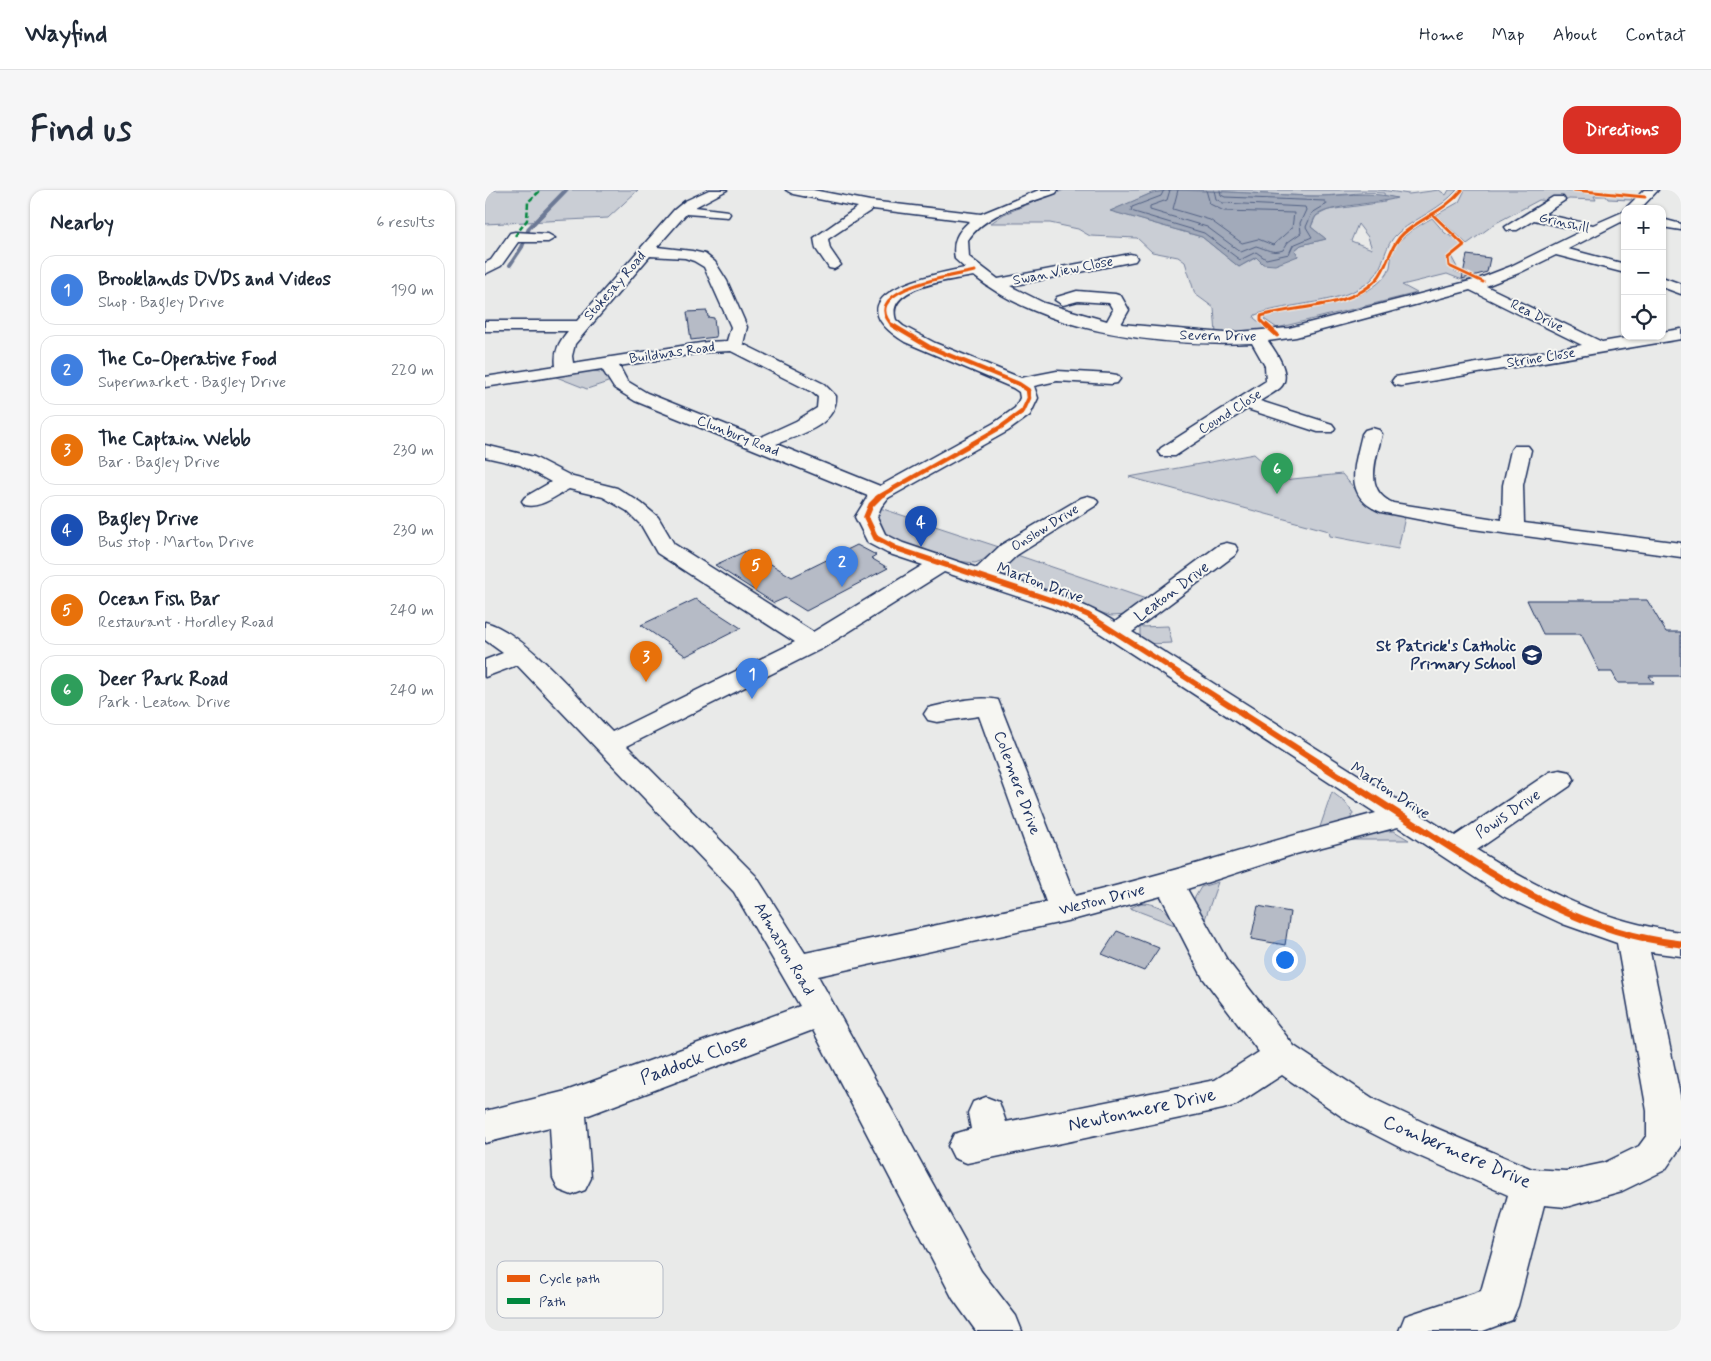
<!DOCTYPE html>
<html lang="en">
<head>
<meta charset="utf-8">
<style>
	:root { --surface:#fff; --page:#f6f6f7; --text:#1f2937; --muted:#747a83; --line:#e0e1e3; --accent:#d93025 }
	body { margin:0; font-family:Mynerve,sans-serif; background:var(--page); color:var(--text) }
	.controls { position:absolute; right:15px; top:15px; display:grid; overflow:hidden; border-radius:10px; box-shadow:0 1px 4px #0004 }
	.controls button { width:45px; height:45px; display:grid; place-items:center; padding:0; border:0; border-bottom:1px solid var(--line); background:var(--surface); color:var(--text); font:25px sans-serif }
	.you { position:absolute; left:799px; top:769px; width:18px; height:18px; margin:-12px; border:4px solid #fff; border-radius:50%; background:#1a73e8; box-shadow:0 0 0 8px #1a73e833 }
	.badge { display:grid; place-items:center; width:32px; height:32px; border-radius:50%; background:var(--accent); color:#fff; font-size:16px; font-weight:700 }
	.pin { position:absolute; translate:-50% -41px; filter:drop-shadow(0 1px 2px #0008) }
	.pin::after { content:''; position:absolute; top:26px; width:18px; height:15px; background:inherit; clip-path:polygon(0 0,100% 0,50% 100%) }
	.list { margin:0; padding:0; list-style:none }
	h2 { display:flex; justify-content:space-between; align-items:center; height:65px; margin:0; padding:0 20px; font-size:21px }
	h2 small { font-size:16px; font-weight:400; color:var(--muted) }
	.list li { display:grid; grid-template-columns:32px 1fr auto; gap:15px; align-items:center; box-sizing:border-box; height:70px; margin:0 10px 10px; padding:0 10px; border:1px solid var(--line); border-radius:15px }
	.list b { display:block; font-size:19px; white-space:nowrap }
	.list p { margin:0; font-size:16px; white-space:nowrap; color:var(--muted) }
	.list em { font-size:16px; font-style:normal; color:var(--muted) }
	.icon { flex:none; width:28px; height:28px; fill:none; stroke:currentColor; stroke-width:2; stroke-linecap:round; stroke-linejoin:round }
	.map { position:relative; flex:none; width:1196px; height:1141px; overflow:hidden; border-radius:15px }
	header { display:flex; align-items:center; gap:30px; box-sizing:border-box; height:70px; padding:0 25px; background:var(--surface); border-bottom:1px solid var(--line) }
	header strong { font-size:24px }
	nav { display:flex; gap:28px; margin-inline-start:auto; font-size:18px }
	.intro { display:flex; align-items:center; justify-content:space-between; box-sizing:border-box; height:120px; padding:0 30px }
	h1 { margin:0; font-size:35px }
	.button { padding:12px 22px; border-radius:15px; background:var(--accent); color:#fff; font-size:18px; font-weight:700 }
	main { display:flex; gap:30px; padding:0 30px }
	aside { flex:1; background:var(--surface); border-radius:15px; box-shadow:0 1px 4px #0004 }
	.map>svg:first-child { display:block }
</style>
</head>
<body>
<header>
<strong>Wayfind</strong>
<nav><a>Home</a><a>Map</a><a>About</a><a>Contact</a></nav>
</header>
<div class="intro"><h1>Find us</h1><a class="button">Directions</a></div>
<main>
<aside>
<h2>Nearby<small>6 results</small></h2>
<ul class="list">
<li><span class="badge" style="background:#3f7fe0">1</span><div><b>Brooklands DVDs and Videos</b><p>Shop · Bagley Drive</p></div><em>190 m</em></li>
<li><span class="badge" style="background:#3f7fe0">2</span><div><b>The Co-Operative Food</b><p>Supermarket · Bagley Drive</p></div><em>220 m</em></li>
<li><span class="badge" style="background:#e8710a">3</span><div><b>The Captain Webb</b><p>Bar · Bagley Drive</p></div><em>230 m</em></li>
<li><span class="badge" style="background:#1a4fb4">4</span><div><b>Bagley Drive</b><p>Bus stop · Marton Drive</p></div><em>230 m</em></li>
<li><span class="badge" style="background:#e8710a">5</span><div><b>Ocean Fish Bar</b><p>Restaurant · Hordley Road</p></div><em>240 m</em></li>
<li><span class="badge" style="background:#2e9e5b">6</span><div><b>Deer Park Road</b><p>Park · Leaton Drive</p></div><em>240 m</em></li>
</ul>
</aside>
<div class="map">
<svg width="1196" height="1141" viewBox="0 0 1196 1141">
	<rect width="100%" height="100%" fill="#e9eae9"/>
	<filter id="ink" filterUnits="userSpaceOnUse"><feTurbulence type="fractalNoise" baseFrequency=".02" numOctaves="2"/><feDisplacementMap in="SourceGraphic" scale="10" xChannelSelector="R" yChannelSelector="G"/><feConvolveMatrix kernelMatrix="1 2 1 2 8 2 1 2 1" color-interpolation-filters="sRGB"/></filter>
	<g filter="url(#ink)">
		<path fill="#caced5" stroke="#727e9a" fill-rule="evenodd" d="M0,0H153L123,28L0,34Z
			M579,0H896L924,4L954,0L961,5L964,0H972C954,20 934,26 914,42C897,56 901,76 886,90C858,115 804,112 770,125L769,128L784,140L731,144L729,118L710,104L700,72L693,67L667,62L652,48L605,46L593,39L565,33H506L519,24ZM688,0C733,1 778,4 823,6C849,7 874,1 899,3L900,12L843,20L831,26L826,37L841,49L816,55L810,60L813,66L772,67L754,77L717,47L626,21L667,3ZM873,34L883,47L887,59L866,51Z
			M980,0H1079L1148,6L1146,10L1123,9L1121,6H1109L1111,10L1084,9L1078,12L1054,10L1011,33L982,54L951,25L974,12Z
			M947,28L960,43L981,55L968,64L967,68L973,79L969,81L987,89L980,91L962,84L917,95L932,103L792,138L779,129L780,126L874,105C886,99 900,91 905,77C906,72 906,66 908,61C915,46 933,36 947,28Z
			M106,180L123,184L126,191L102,199L69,186Z
			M769,264L798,290L857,284L887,319L920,327L913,359L845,346L844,341L644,287Z
			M395,318L514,357L498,370L490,373L471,371L414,355L400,346L390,325Z
			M526,363L664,410L643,425L626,426L517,387L511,379Z
			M683,436L687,453L661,454L655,447V437Z
			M847,602L860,612L868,623L865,630L834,640Z
			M891,641H909L924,650H865Z
			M733,692L719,732L712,722L709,709L716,697Z
			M656,713C673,713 685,721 692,736L645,718Z"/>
		<path fill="#a2aaba" stroke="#6c7995" d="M688,0C733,1 779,4 824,6C854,7 883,0 912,8C894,14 842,15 831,26C829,28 827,34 826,37L841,49L816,55L810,60L813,66L790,75L778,74L771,67L754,77L717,47L625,21L667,3Z"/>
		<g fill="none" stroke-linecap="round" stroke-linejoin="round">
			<path stroke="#516083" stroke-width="1" d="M679,0L676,6L647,17L646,21L719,43L755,70L771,62L781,69L804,64L808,55L827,47L821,37L827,23L842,14L840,11L740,7L736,5L735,0
				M685,0L682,10L665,16V20L722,37L756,62L771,56C782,59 787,64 798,60L803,52L816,43L815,33L821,20L820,17L738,13L731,9L729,0
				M693,0L688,19L725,30L757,53L773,49L788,55L807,38L809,23L739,21L725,14L721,0"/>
			<path stroke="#6c7995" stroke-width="4" d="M25,75L37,57L44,38L81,0"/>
		</g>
		<path fill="#b6bbc6" stroke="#1b2f5e" d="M982,65L1005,68L1002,82L977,89Z
			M222,121L223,127L229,128L231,147L206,150L202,122Z
			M372,355L391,365L386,368L403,378L321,421L300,408L289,413L230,375L263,360L307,387Z
			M211,409L256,438L201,466L156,435Z
			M1042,410H1162L1181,442H1196V486H1164L1169,493H1133L1127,482H1115L1096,444H1058Z
			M773,716L805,722L800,755L766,749Z
			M632,741L674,758L659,781L617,764Z"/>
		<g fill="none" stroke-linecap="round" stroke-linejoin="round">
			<g stroke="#1b2f5e" stroke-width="3">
				<path id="minor" d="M224,0H242L210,17L243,21L245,24L243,27L201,24L172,57L207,61L220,64L230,72L242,91L262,137L258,154L339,194L351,206C352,236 313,245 291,254L395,296L509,233L530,218L535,208L534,202L528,198L420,152C345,106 442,85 480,78L470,69C467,51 472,42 485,31L388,19L343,49L345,59L356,75L349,79L344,78L331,59L329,48L373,17L308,4L301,0H328L385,11L496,24L554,0H573L571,3C542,14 501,22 483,50L484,67L513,89L645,64L650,65L652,68L650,71L525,96L559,113L622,131L628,120L624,113L593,111L578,115L570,110L572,107L592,101L630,104L636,106L644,120L636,134L739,143L804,138L993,89L1024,77L1097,41L1049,30L1032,40H1022L1020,37L1068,7H1078L1080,10L1059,24L1108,35L1140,21V30L1083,59L1140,74V83L1071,65L1034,83L1001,96L1117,152L1152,146H1177V142L1196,139V149L916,196L910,195L907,191L910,187L916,186L1097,155L985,100L811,147L783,151C791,162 808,186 795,198C789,203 781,207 775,211L847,234L850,238L847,242H833L762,219L690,266H676L673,262L676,258L781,191L780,176L767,153C679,157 560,143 489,86C467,90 399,96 411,130L418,136L450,153L536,188L572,181L626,184L632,185L635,189L632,193L626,194L572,191L549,196L553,208L545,225L523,241L403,308L396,317L392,327L400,344L418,353L492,378L516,355L596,308L603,306L610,308L613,312L610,316L532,365L512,384C552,398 594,409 630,432L734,355L742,353L750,355L753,360L750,365L647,442L970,646L1065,582L1075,580L1085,582L1089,589L1085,596L992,660C1055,700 1121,733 1196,742V766L1165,762L1196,910V957L1180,980L1137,1001L1081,1017L1059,1015L1033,1116L1027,1130L998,1141H914L920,1126L996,1101L1023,1005L918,959L863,931L797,885L751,915L738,919L482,973L469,968L463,956L469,944L486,939L483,923L488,912L501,907L514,912L521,932L730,890L774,862L718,788L676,706L591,729L333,786L496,1081L531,1126L537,1141H491L468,1109L328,840L101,926L106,988L100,1000L87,1005L74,1000L68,988L65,937L0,953V921L81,901L315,816L249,702L32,475L0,487V470L18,463L0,450V432C40,442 97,512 127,542L310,452L172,363L156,335L142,321L118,307L84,299C70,306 55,319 40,315L37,311L40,307L66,292L35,275L0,267V255L49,267L88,287L132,298L156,313L173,327L189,354L328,442L438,375L402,363L383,353L370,327L383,306L150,211L129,198L117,179L0,197V187L71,176C69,161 74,152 83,141H0V131H92L189,20L200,11ZM165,66L200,68L209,71L219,77L246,137L242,151L222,152L88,173L87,166L90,154ZM246,161L327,202L333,207L332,218L311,231L274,248L162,203L142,191L134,176L222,162ZM459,382L567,418L595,430L891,623C790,649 691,682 590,706L513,510C493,505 463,513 443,518L439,524L443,530L452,532L494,526L561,712L320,763L271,686L142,556L338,458ZM913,637L1018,706L1078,734L1132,753L1162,921V945L1154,956L1119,973L1081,981L1047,979L944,935L889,909L809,856L742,770L702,699L807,665Z
					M1159,0H1173L1155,19H1140Z
					M1177,29L1196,34V40L1177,37Z
					M30,42L63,44L70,48L63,52H33L16,76L0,84V73L6,70L25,43Z
					M1177,87L1196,94V104L1177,97Z
					M887,238L894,240L897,244C891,269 878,300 908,313L1017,330L1018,295L1026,260L1029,256H1043L1046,260L1038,295L1039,333L1196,353V367L973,337L896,322C857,306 870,276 877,244L880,240Z"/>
			</g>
			<use href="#minor" fill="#f6f6f2" fill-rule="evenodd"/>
			<path stroke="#00873e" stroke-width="2.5" stroke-dasharray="5.5 2.5" stroke-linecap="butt" d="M30,46L42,30L43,12L56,0"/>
			<g stroke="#f6f6f2" stroke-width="5">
				<path id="cycleway-far3" d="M1089,0L1160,7
					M947,24L979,55L963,68L964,76L998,92
					M409,137C369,99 471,85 490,81
					M782,137L776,131V126C812,115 865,119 892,89C904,75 904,56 919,43C938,27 961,20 977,0"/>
			</g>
			<g stroke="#f6f6f2" stroke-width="6">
				<path id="cycleway-far2" d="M781,135L792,145
					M392,308L516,237L538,221L544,208L543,200L534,194L444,157L407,135"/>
			</g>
			<g stroke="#f6f6f2" stroke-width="8">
				<path id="cycleway-far1" d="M394,307L386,315L381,327L391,348L410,358L575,413L603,425L758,524"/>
			</g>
			<g stroke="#f6f6f2" stroke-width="10">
				<path id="cycleway" d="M756,523C814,560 871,597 929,634C1015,689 1091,742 1196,754"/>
			</g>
			<use href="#cycleway-far3" stroke="#e8590c" stroke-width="3"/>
			<use href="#cycleway-far2" stroke="#e8590c" stroke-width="4.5"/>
			<use href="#cycleway-far1" stroke="#e8590c" stroke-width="5.5"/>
			<use href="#cycleway" stroke="#e8590c" stroke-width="7"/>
		</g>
	</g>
	<defs>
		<g id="school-disc" transform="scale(1.125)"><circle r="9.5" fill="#1b2f5e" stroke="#f6f6f2"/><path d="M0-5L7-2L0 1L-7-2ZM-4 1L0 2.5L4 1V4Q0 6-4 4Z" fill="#fff"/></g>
	</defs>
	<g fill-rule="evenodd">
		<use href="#school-disc" x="1047" y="465"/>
	</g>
	<g text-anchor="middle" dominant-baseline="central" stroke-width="4" stroke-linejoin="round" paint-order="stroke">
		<g font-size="14" fill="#1b2f5e" stroke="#f6f6f2">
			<text transform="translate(1079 33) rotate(13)">Grinshill</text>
			<text transform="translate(578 81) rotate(-11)">Swan View Close</text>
			<text transform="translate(130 96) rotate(-49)">Stokesay Road</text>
			<text transform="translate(1052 126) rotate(26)">Rea Drive</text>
			<text transform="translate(733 146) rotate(1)">Severn Drive</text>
			<text transform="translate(187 163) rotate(-8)">Buildwas Road</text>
			<text transform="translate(1056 168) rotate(-9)">Strine Close</text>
			<text transform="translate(745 222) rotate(-32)">Cound Close</text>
			<text transform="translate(253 246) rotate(22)">Clunbury Road</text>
			<text transform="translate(560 338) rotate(-32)">Onslow Drive</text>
		</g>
		<g font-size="16" fill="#1b2f5e" stroke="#f6f6f2">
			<text transform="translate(555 393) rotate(20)">Marton Drive</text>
			<text transform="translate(687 402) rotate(-37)">Leaton Drive</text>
			<text transform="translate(532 593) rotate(70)">Colemere Drive</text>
			<text transform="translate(905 601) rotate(33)">Marton Drive</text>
			<text transform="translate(1023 624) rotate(-34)">Powis Drive</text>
			<text transform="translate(617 710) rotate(-14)">Weston Drive</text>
			<text transform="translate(299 759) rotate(60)">Admaston Road</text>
		</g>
		<g font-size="16" font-weight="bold" fill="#1b2f5e" stroke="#f6f6f2" text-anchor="end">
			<text x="1031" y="456">St Patrick's Catholic<tspan x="1031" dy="18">Primary School</tspan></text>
		</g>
		<g font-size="19" fill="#1b2f5e" stroke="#f6f6f2">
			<text transform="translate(209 870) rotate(-20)">Paddock Close</text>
			<text transform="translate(657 920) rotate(-12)">Newtonmere Drive</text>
			<text transform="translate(972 962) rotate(23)">Combermere Drive</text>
		</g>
	</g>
	<rect x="12" y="1071" width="166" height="57" rx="8" fill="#f6f6f2" stroke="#b4bac6" stroke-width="1"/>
	<rect x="22" y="1085" width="23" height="7" fill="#e8590c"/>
	<rect x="22" y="1108" width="23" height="6" fill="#00873e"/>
	<g font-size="14" fill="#1b2f5e">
		<text x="54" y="1093">Cycle path</text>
		<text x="54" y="1116">Path</text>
	</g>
</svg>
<div class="controls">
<button>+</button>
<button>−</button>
<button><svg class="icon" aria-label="locate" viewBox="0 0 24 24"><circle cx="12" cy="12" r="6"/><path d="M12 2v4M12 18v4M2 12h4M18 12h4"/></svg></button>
</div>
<div class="you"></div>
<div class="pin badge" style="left:267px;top:509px;background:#3f7fe0">1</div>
<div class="pin badge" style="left:357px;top:397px;background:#3f7fe0">2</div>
<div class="pin badge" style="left:161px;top:492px;background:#e8710a">3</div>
<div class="pin badge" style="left:436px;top:357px;background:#1a4fb4">4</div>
<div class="pin badge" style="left:271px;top:400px;background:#e8710a">5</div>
<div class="pin badge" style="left:792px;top:304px;background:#2e9e5b">6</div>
</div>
</main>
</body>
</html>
